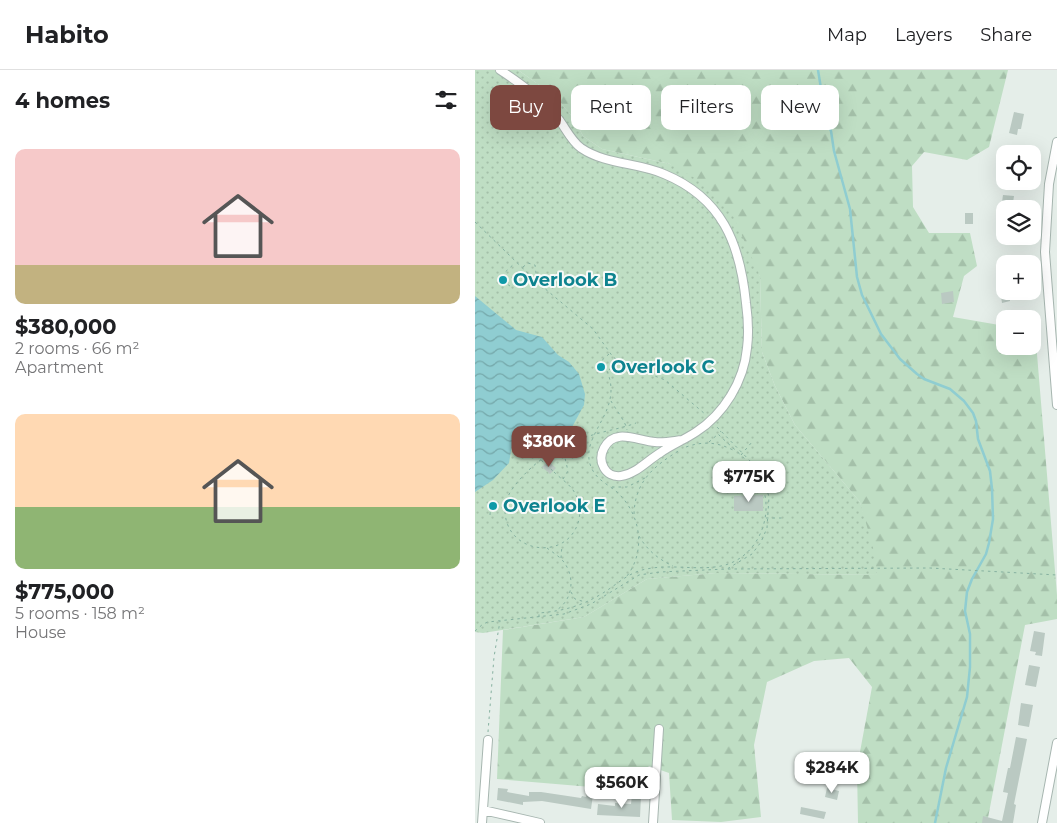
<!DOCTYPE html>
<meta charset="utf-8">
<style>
body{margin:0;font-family:Montserrat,sans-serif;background:#f6f6f6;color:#202124;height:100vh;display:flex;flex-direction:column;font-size:19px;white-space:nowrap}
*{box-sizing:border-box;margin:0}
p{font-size:16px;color:#757577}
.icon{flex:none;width:28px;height:28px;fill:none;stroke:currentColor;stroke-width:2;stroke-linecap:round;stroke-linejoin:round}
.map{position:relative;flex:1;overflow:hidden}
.details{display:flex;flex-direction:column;background:#fff;width:475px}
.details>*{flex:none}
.guide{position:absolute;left:15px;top:15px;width:475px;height:45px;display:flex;gap:10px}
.tools{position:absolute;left:521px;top:75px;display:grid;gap:10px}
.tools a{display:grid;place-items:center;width:45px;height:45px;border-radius:10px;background:#fff;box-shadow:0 5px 20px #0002;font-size:25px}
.price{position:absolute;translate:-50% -42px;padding:0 11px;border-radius:10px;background:#fff;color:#222;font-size:16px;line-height:32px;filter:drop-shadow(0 1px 2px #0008)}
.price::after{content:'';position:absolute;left:50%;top:30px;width:15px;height:11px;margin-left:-8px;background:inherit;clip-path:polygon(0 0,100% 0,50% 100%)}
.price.active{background:#7d4840;color:#fff}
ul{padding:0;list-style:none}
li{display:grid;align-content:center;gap:10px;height:265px;padding:0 15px}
li span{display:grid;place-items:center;height:155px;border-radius:10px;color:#555}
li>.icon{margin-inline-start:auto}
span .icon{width:90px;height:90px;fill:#fffc;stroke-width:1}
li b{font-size:21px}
h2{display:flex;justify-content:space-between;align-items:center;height:60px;padding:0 15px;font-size:21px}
.pill{padding:0 18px;border-radius:10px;background:#fff;box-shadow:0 5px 20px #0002;font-size:18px;line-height:45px}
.pill.active{background:#7d4840;color:#fff}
header{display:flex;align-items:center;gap:30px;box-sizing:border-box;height:70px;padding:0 25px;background:#fff;border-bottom:1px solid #e0e0e0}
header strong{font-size:24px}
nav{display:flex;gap:28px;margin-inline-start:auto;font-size:18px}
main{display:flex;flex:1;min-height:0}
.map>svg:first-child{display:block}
.forest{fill:url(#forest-firs)}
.park{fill:url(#park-dots)}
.water{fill:url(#water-waves)}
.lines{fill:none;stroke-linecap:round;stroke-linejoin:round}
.stream{stroke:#8fcdd1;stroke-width:2.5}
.building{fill:#bac9c2}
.minor-casing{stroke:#a7b6b0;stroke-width:10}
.path{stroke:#86b1a0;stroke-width:1;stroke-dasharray:2.5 4;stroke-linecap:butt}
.minor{stroke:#fff;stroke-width:8}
.path-bridge{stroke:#86b1a0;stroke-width:1;stroke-dasharray:2.5 4;stroke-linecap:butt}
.culture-dot{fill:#0f9aa8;stroke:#f6faf8;stroke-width:2}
.labels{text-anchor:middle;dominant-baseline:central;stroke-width:4;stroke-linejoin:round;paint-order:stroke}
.culture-label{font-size:18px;font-weight:bold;fill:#0d838f;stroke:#f6faf8;text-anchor:start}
</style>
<header>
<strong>Habito</strong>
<nav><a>Map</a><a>Layers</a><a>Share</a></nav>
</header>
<main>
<section class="details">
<h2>4 homes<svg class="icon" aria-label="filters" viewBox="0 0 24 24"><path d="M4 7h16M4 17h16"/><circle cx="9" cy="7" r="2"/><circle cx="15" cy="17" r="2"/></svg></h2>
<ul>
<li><span style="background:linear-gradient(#f6c9c9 75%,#c2b280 0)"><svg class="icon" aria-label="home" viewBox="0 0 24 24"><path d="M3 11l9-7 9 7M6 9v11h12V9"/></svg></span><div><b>$380,000</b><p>2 rooms · 66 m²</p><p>Apartment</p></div></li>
<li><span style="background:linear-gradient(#ffd9b3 60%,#8fb573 0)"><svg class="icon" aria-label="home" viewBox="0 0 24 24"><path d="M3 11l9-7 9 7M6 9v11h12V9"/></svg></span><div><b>$775,000</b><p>5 rooms · 158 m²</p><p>House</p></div></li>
</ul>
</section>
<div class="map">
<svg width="582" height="753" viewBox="0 0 582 753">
<defs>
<pattern id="forest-firs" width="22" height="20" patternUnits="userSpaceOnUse" patternTransform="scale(1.25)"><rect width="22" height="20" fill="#bfdec4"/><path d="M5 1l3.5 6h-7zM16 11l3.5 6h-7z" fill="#a4c0a9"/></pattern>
<pattern id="park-dots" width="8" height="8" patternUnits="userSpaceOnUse" patternTransform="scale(1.25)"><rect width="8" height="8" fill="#bfdec4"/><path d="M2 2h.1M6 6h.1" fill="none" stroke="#a4c0a9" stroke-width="1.8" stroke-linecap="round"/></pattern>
<pattern id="water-waves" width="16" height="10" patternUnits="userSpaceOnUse" patternTransform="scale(1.25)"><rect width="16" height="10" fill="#8fcdd1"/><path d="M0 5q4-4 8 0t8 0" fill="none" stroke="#75a8aa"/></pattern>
</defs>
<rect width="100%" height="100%" fill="#e5eee9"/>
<!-- forest -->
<path class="forest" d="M43,0H533L514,77L492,90L449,82L437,96L438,137L454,163H495L502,196L489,206L478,247L530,256V276H558V260H560L582,525V549L550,555L512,753H383L382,698L397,617L374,588L339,591L292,612L279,675L286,747L246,752L197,750L194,703L174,696L152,720L22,709L28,560L109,547L172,509L241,503L402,505L385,432L320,355L300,316L287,282L285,206L195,94L127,79L108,66L99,49L80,26Z"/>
<!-- park -->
<path class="park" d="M0,0H43L80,26L99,49L108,66L127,79L195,94L227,112L255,139L285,206L287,282L300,316L320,355L385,432L399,481L402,505L241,503L172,509L109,547L8,563L0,562Z"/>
<!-- water -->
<path class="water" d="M0,226L41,260L67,267L83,285L94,292L104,304L110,324L109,335L96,359L81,364L51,360L41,366L37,375L34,393L18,410L0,422Z"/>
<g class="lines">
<!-- stream -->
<path class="stream" d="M343,0L351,49L356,61L359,81L375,139L382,207L387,225L406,264L425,289L442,304L449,309L475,319L489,331L498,343L501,351L503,369L515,401L517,419L518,449L514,473L511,484L497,509L492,522L490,541L495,564V597L492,627L471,698L460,753"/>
</g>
<!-- building -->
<path class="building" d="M539,42L549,44L546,59H543L542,65L534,63Z
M528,125L539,126L537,139H526Z
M490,143H498V154H490Z
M530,212V221H534L535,231L527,233L524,213Z
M478,221L479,232L467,234L466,223Z
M73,391L81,398L75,404L67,397Z
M288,425V441H259V426Z
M559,561L570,563L567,586L560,585L561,582L555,581Z
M554,595L565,597L561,617L550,615Z
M546,633L558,635L554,657L543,655Z
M541,667L552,669L539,734L541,735L538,753H507L508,746L527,751L533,723L528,722L533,698H535Z
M23,718L33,719L32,722L54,726V722H66L106,728L107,726L111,727L112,724L118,725L116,739L67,731L48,732V735L22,730Z
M352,718L364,721L362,730L350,727Z
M157,725L166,726L165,747L122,745L123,734L140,736V733L156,734Z
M326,737L351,742L349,749L325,744Z"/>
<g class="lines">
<defs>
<path id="minor" d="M25,0C45,13 65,27 81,46C90,56 95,70 106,78C131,95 162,92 189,104C247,128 265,173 271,233C273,248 274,263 272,278C269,311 249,344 221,362C209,370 196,375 185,383C173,390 161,404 146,406C130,408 122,391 129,378C140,357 163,371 180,372C189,373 198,371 207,370
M582,72L574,114L570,182L582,335
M8,740L65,753
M7,753L13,670
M178,753L184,659
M567,753L582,673"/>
</defs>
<!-- minor casing -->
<use href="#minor" class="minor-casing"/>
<!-- path -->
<path class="path" d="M0,152L62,212L118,259L138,287L147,293L190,310L230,344
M48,197L53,193L60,195L62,211
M35,216L29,212L27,205L40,193
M134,284L125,292L128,299L134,300L142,291
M132,301C149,341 106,363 115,394C120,410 132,413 143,423C166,445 171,481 152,506
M136,331C141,340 151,352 152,360
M103,370L104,379
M234,372L242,365
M211,377C228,371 242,372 258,380
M78,382L88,387L100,380L113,381
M266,385L277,372
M79,402C85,408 93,413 98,420C104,429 106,439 104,449C95,492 30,485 30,440C30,427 38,417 47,407C67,385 92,372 121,364C134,360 148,358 161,353
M88,409L93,401L90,388
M137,417H152L170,408
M159,444C160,411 179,396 205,380
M15,445C15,435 21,433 29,435
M291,448H307
M164,466C172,480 183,489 198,496
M72,478C77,482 84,486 88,491C101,507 98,531 80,541
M86,488L87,475
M253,499L455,498L582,505
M96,522L100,529L110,532
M64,547V543C88,541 107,536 128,523C141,515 152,504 167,500C194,493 221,501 246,496C286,488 303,438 282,405C273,389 256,377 243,364L246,361
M0,561L8,554L13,552L89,544L116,534L164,505L185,502L252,499L277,484L286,472L292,458L294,427L290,413L279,395L241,356
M13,662L19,587L25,551"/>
<!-- minor -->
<use href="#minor" class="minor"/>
<!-- path-bridge -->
<path class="path-bridge" d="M52,377L79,402"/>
</g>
<!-- markers -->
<g class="culture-dot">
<circle cx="28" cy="210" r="5"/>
<circle cx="126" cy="297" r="5"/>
<circle cx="18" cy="436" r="5"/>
</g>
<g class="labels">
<!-- culture labels -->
<g class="culture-label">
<text x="38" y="210">Overlook B</text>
<text x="136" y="297">Overlook C</text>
<text x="28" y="436">Overlook E</text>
</g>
</g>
</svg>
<div class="tools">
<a><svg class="icon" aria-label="locate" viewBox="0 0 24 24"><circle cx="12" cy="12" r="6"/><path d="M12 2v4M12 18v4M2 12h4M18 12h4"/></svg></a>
<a><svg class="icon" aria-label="layers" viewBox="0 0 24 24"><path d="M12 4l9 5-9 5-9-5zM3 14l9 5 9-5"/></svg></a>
<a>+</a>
<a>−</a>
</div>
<b class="price active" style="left:74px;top:398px">$380K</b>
<b class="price" style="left:274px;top:433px">$775K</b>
<b class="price" style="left:357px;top:724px">$284K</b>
<b class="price" style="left:147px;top:739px">$560K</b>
<div class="guide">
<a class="pill active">Buy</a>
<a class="pill">Rent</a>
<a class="pill">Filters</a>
<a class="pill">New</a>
</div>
</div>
</main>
